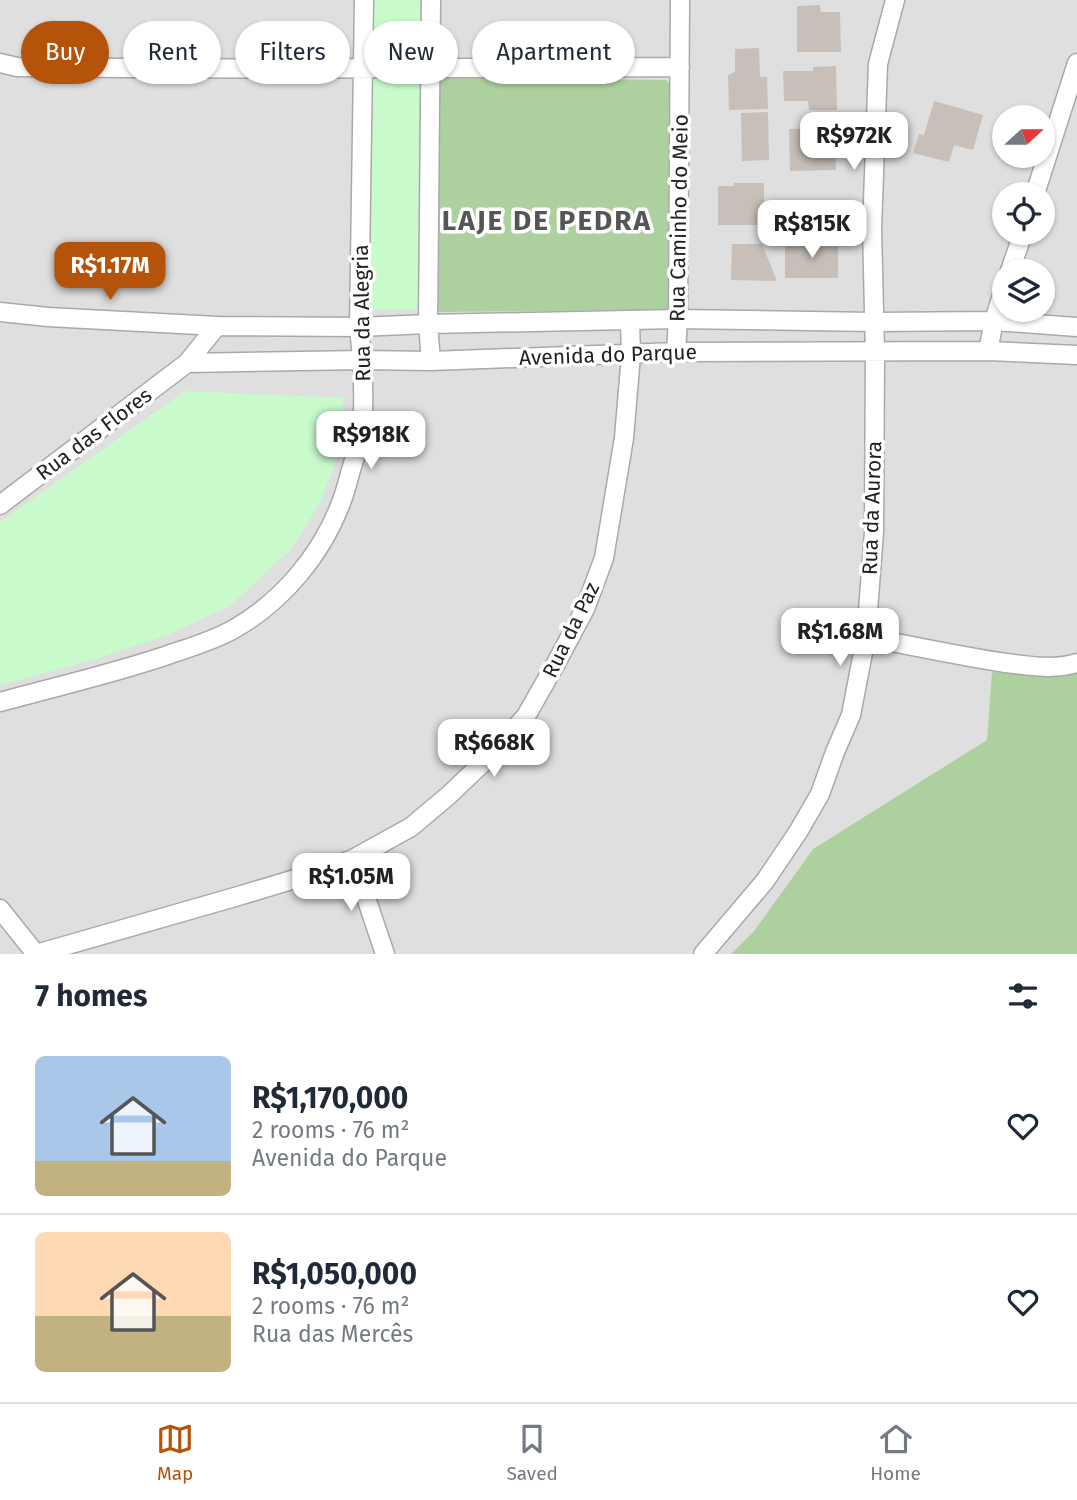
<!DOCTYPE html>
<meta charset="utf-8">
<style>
body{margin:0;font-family:"Fira Sans",sans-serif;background:#f2f2f3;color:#1f2937;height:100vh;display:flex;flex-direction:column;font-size:26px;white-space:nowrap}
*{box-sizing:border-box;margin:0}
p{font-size:23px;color:#747a83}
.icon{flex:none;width:38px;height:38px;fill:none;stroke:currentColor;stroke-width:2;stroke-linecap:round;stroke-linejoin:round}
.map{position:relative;height:954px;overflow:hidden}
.panel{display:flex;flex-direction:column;background:#fff;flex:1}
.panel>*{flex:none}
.guide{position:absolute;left:21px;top:21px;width:700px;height:63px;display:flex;gap:14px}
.needle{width:46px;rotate:69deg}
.tools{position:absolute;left:992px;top:105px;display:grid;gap:14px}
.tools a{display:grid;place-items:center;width:63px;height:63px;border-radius:50%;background:#fff;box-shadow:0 2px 5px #0004;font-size:35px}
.price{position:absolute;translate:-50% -60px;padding:0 16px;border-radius:14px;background:#fff;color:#222;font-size:23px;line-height:46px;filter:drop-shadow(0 2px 4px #0008)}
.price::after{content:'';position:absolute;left:50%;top:42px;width:21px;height:16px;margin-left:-10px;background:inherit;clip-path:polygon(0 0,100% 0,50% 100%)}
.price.active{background:#b45309;color:#fff}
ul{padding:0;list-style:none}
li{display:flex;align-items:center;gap:21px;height:175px;padding:0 35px}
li+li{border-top:2px solid #e0e1e3}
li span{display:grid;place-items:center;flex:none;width:196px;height:140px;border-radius:10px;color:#555}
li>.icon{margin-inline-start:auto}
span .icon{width:84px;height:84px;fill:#fffc;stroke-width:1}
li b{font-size:30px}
h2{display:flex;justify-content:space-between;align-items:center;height:84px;padding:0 35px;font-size:30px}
.chip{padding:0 24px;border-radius:32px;background:#fff;box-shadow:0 2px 5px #0004;font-size:24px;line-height:63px}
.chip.active{background:#b45309;color:#fff}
.dock{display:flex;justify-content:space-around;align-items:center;height:98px;border-top:2px solid #e0e1e3;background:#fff;font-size:19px;color:#747a83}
.dock a{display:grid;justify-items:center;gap:4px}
.dock .active{color:#b45309}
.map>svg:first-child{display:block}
.residential{fill:#e0dfdf;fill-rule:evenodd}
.forest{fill:#add19e}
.park{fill:#c8facc}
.building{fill:#c7bfb8}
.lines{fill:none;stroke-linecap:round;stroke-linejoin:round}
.minor-casing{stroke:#a9a9a9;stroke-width:21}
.minor{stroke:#fff;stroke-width:18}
.labels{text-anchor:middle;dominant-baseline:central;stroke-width:7;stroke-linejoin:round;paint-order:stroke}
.street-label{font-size:21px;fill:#222;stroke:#fff}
.district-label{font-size:28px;font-weight:bold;letter-spacing:2px;fill:#555;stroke:#fff}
</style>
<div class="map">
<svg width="1077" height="954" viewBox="0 0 1077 954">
<rect width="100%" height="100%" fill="#f2efe9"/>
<!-- residential -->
<path class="residential" d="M0,0H1077V674L1059,675L988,740L813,849L754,931L731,954H0ZM1004,117H1043V156H1004ZM1004,194H1043V233H1004ZM1004,271H1043V310H1004Z"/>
<!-- forest -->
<path class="forest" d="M443,77L666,80L671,85L670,306L665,310L439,312L435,304L437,81Z
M992,672L1077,674V954H731L754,931L813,849L987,740Z"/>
<!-- park -->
<path class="park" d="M373,0H420V57L373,58Z
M419,78L418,310H368L373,79Z
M185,391L343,398V442L320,503L292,548L230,606L168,635L93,660L0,685V522Z"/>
<!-- building -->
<path class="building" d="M820,5L821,12H840L841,52H797V6Z
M759,48L760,77H767L768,109L729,110L728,75L735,72V49Z
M836,66L837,110H809L808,101H784L783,71H813V67Z
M934,101L983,115L973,150L954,145L949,162L913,153L919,134L924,135Z
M768,112L769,160L742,161L741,113Z
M834,128L836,170L790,171L789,129Z
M734,183H764V225H718V186H734Z
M838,241V278H785V242Z
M732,244H762L777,281L731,280Z"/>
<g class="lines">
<defs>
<path id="minor" d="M431,0L428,324L431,361
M0,63L17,67C238,70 459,68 680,67
M1035,194L1077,63
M1010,271L1023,233
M0,312L48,317L217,326L359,327L428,324L678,319L874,322L994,321L1077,327
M988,351L994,321L1004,289
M676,352L678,319L680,0
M187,363L362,360L431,361L676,352L988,351L1077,355
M0,505L187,363L217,326
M866,637C913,646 959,656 1006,663C1030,666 1054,670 1077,663
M0,702C55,687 111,674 165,656C188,648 213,641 234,629C283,601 323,553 342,500C346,490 348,480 351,470C357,452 362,431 363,412C364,384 362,355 359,327L364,0
M353,859L385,954
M0,909L36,954
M36,954L235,897L315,873L353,859L411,827L449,795L490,756L526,716L555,665L585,609L604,558L624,438L631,355L630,321
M703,954L765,881L798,832L820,794L835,752L851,715L866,637L874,532L875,352L872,229L878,64L895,0"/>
</defs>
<!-- minor casing -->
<use href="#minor" class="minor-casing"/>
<!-- minor -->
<use href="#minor" class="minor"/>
</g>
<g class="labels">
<!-- street labels -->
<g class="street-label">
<text transform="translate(679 218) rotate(-89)">Rua Caminho do Meio</text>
<text transform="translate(362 313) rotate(-91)">Rua da Alegria</text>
<text transform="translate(608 355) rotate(-2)">Avenida do Parque</text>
<text transform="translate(94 434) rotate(-37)">Rua das Flores</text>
<text transform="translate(872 508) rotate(-88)">Rua da Aurora</text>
<text transform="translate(571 630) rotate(-64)">Rua da Paz</text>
</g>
<!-- district labels -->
<g class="district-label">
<text x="547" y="220">LAJE DE PEDRA</text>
</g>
</g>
</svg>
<div class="tools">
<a><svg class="needle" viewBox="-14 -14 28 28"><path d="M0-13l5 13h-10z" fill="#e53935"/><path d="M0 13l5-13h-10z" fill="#747a83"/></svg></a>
<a><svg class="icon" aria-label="locate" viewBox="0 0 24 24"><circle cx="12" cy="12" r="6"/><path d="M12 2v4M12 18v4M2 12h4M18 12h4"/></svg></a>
<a><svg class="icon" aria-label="layers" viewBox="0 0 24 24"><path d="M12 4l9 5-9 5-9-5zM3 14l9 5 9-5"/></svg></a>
</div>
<b class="price" style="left:854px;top:172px">R$972K</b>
<b class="price" style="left:812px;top:260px">R$815K</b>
<b class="price active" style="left:110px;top:302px">R$1.17M</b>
<b class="price" style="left:371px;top:471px">R$918K</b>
<b class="price" style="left:840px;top:668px">R$1.68M</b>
<b class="price" style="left:494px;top:779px">R$668K</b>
<b class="price" style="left:351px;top:913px">R$1.05M</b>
<div class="guide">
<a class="chip active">Buy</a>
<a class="chip">Rent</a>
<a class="chip">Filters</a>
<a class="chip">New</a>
<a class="chip">Apartment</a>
</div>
</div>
<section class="panel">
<h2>7 homes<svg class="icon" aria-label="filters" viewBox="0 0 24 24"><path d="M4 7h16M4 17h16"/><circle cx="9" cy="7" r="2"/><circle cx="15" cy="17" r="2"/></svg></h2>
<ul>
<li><span style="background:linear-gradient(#a9c7e8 75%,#c2b280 0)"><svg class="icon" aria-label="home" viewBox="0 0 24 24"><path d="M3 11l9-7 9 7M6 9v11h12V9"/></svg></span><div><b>R$1,170,000</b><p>2 rooms · 76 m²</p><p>Avenida do Parque</p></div><svg class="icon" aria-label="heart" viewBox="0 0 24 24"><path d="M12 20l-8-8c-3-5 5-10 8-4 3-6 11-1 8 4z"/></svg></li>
<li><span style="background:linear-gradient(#ffd9b3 60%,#c2b280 0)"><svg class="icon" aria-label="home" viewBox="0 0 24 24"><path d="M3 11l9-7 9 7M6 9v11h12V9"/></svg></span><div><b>R$1,050,000</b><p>2 rooms · 76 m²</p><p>Rua das Mercês</p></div><svg class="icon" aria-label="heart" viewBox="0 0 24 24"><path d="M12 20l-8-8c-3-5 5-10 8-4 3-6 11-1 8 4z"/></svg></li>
</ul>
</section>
<nav class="dock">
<a class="active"><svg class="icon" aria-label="map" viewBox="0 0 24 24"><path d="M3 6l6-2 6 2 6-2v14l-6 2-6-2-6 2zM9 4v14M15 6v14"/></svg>Map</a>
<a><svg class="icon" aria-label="saved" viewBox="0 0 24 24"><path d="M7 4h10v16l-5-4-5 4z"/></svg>Saved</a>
<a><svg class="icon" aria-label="home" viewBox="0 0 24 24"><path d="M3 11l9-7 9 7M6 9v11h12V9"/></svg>Home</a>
</nav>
